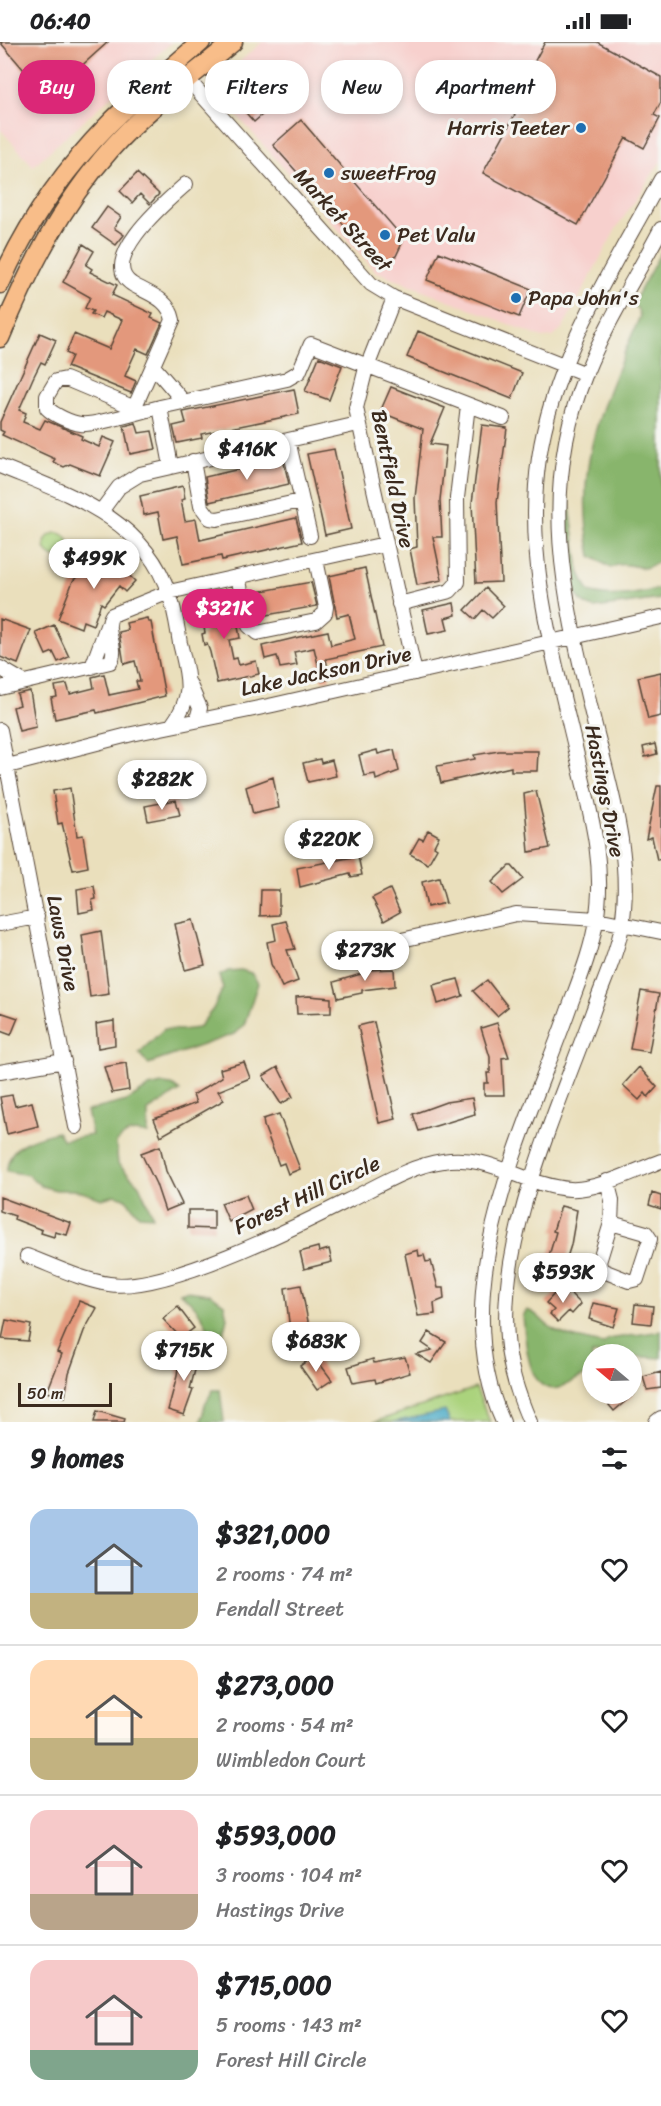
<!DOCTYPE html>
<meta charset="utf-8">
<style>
body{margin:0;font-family:Sriracha,sans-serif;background:#f2f2f2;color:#202124;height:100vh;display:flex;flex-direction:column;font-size:22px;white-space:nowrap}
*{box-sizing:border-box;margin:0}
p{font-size:20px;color:#757577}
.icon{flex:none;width:33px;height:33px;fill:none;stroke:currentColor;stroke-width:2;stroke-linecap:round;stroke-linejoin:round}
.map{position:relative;height:1380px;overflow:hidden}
.sheet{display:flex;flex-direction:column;background:#fff;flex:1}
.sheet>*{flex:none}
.guide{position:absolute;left:18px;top:18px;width:626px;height:54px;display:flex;gap:12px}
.needle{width:39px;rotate:289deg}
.fabs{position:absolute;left:582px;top:1302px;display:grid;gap:12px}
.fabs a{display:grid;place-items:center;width:60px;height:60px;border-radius:50%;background:#fff;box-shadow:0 3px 9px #0003;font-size:30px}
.scale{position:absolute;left:18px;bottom:15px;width:94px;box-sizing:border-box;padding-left:6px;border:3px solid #3b2a1e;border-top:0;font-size:16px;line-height:21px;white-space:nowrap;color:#3b2a1e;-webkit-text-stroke:4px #f6f6f2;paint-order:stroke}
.price{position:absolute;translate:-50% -51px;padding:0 14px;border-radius:21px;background:#fff;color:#222;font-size:20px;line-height:39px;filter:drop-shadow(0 2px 3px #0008)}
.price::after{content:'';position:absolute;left:50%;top:36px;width:18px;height:14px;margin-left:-9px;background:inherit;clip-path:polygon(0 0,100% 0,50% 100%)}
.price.current{background:#db2777;color:#fff}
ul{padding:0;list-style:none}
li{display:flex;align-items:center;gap:18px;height:150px;padding:0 30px}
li+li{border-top:2px solid #e0e0e0}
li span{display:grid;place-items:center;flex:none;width:168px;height:120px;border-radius:18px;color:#555}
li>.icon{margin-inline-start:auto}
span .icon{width:72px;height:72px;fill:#fffc;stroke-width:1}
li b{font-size:26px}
h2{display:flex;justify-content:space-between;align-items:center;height:72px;padding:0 30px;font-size:26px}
.pill{padding:0 21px;border-radius:24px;background:#fff;box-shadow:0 3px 9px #0003;font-size:21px;line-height:54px}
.pill.current{background:#db2777;color:#fff}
.status{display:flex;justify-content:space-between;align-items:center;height:42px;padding:0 30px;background:#fff;direction:ltr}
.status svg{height:16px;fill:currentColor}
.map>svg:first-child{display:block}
.built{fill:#f7d0cd}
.green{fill:#abd37d;stroke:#737e4e;stroke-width:1.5}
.forest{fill:#88b56c;stroke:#627045;stroke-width:1.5}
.water{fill:#45a8c5;stroke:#406972;stroke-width:1.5}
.building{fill:#e3987c}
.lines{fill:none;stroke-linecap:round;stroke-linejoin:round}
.minor-casing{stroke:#554536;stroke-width:16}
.major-casing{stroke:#554536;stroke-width:21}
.minor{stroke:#fff;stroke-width:14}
.major{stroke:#f8bd89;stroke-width:18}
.poi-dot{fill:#1f6fb2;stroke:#f6f6f2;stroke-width:2}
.labels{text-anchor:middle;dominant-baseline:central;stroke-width:6;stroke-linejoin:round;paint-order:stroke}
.poi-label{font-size:21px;fill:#3b2a1e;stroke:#f6f6f2;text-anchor:start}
.street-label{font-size:21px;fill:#3b2a1e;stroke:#f6f6f2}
</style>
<div class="status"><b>06:40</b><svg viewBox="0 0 49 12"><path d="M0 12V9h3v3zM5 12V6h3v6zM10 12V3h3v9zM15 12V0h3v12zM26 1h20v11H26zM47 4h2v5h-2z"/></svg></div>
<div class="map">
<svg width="661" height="1380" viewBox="0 0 661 1380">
<rect width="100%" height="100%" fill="#f6f6f2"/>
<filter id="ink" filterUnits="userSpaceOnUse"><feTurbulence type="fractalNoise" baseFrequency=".0167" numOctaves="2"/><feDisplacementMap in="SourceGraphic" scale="12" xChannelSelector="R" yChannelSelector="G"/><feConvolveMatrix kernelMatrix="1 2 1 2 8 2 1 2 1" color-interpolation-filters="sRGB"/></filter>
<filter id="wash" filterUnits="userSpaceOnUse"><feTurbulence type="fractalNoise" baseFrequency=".008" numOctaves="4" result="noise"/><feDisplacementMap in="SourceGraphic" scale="24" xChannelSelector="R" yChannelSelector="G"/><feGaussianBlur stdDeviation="1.35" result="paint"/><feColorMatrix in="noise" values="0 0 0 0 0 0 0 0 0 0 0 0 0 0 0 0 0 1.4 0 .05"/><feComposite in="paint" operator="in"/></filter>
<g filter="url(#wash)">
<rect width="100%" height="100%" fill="#eadfbc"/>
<!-- built -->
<path class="built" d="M0,0H172L33,124L0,87Z
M262,0H661V119L616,187L562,287L553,295L543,296L375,229L217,51L216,41Z"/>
<!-- green -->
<path class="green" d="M45 503a12 12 0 1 1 24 0a12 12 0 1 1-24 0Z
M476,1346L490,1380H374Z"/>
<!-- forest -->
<path class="forest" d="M661,210V519C656,521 648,526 643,526C633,524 620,519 611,526L591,514C572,419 605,358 640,274L637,266L632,263Z
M569,457L579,529L589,550C610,557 639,552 661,546V557L595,566C559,560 568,485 569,457Z
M241,928L251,931L258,941L244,983L234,992L148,1022L139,1011L164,987L181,988L198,986L213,967L223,946L219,934L228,929Z
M162,1042L172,1043L180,1049L148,1069V1092C133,1088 126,1090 116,1101L118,1122L139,1143L153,1174L139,1173L125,1156L115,1153L102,1157L76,1148H56L41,1144L28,1133L7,1129C7,1102 34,1096 57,1090L63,1098L92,1093L87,1069L127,1059L149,1045Z
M186,1249L210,1252L224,1262L227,1276L222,1297H213C204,1277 198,1264 180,1251Z
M527,1268C539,1271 542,1281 553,1287C567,1296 586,1298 603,1302L609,1297L661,1289V1316L592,1312V1332C579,1333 570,1343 558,1346C527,1354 525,1294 523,1274Z
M213,1348H220L224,1380H201L205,1362Z"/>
<!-- water -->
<path class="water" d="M445,1369L450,1380H393Z"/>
<g id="blocks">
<!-- building -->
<path class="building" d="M0,0H108L47,55Z
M545,0H597L661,35V60L654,73L660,76L644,106L626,96L578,183L483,131L529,47L522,43Z
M257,35L278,59L254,80L233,56Z
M301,78L404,197L396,214L380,224L273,103Z
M137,131L159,152L150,162L140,152L132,161L120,149Z
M107,165L121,175L114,186L124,193L116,203L92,186Z
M83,202L94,209L86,223L92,227L90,230L117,243L112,253L153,272L151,276L162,281L148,312L137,307L127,329L125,334L136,339L131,351L67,325L72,314L66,311L74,292L109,307L122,278L104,270L101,276L91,272L93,269L85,266L90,255L63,240Z
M439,210L531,247L519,275L427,238Z
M418,289L522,331L512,357L407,315Z
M40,291L56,298L45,322L41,320L33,336L19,368L26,371L23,380L40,387L45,378L82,394L81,397L99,405L103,395L115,400L100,434L70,422L64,425L53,420L55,417L2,393L4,390L0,388V380Z
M319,315L342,324L329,358L305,349Z
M391,345L445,366L430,402L446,404L440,458L442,495H433L442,538L417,543L410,507L417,505L415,456L423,387L380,370Z
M294,347L299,372L201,392L202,396L177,401L173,384L186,381L183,370Z
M136,381L139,391L152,389L156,407L130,412L124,384Z
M482,383L507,386L497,460L501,540L476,541L472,461Z
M334,407L351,487L325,493L307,412Z
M283,417L289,442L209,460L205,435Z
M183,444L185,457L181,458L185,479L196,477L200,498L296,476L302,500L222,518L221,514L183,522L177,494L163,497L158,470L144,473L140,454Z
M102,508L135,539L125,550L119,544L104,563L101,561L93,583L83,579L81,586L58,577L73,539Z
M365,526L382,605L326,617L330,637L322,639L314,606L294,610L297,623L286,625L280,626L277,614L265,617L262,604L299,595L328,589L331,603L355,597L349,572L337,575L329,534Z
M311,540L317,564L256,575L251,551Z
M486,546L504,564L492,576L483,568L475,577L465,568Z
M233,555L240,596L229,598L233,617L237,616L239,623L256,619L259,632L217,641L210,610L207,602L204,603L202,592L205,591L200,562Z
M454,561L456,573L445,576L448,588L428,592L423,568Z
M147,576L148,580H151L165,654L97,671L96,668L55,677L51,656L57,655L55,644L67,642L70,652L94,646L92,635L104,632L109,653L138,647L136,639H140L135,619L124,622L119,590L128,588L126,581Z
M0,577L31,588L18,622L0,615Z
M54,583L69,615L58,620L53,610L46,613L36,591Z
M661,630V674L648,677L638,635Z
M30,649L36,685L19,689L13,665L20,663L17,652Z
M655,702L657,712L645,715L643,705Z
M377,708L378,712L394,708L399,729L376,738L375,732L364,734L359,713Z
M499,709H538L537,729H511V725L441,741L437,724L475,717L474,713Z
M320,717L321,721L332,718L336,734L308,740L303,721Z
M273,735L279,766L253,772L246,745Z
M657,744H661V817L657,818L652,795L646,797Z
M70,746L77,794L83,793L88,825L73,828L62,781L58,782L53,749Z
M536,749L550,806L529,810L524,752Z
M176,758L180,773L148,779L145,764Z
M428,788L439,794L434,804L437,806L428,822L410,812L419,796L423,798Z
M358,814L362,833L351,835L350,832L300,845L297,826Z
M509,824H512L523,837L503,852L492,840Z
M439,836L446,861L427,865L422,840Z
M94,844L96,857L92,858L94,868L79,871L77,847Z
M390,847L400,870L384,879L372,856Z
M261,848H279V873L260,874Z
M193,878L205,923L185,928L175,882Z
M286,879L295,907L287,908L298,939L282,945L271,922L267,900L276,898L273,882Z
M101,889L109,952L90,955L82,893Z
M394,927L395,944L362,948V951L338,956L334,940L368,930V928Z
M458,937L463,954L438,962L433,943Z
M487,938L508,965L497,974L473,949Z
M641,949L659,952L649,1010L630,1007Z
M309,954L331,956V971L297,972L296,955Z
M0,970L18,976L11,993L0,989Z
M114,979L115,1003L98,1006L96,982Z
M374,980L396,1077L379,1081L358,984Z
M497,981L509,1015L502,1016L504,1053H484V1041H488L487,1031H490V1015L481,986Z
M244,1020L250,1036L218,1049L224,1058L161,1094L154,1077L196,1061L193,1053L222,1035L220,1027Z
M126,1021L129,1048L112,1051L104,1025Z
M278,1025L293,1055L281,1062L263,1034Z
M639,1025L657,1045L648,1055L645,1051L639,1058L623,1043Z
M12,1053L15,1064L32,1060L38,1084L7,1092L0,1055Z
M472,1056L475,1072L419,1089L413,1072L446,1060Z
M279,1072L300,1127L288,1132L284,1121L279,1123L264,1084L263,1077Z
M160,1104L166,1129L182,1162L165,1169L156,1142L141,1111Z
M652,1151L661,1154V1167L649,1163Z
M246,1153L252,1168L229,1180L221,1161Z
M0,1155L71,1181L67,1193L55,1190L54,1195L41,1191L42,1188L14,1177L15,1174L0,1169Z
M561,1164L577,1168L571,1203L563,1228L551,1224L553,1218L548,1217L556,1190L553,1189Z
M188,1168H214V1187L188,1186Z
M318,1205L319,1210L329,1207L332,1220L304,1227L300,1210Z
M418,1208L419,1214L424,1213L426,1220L431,1219L438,1246H443L444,1257L434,1261L435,1272L418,1274L405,1212Z
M301,1243L312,1300L296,1304L289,1280L285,1246Z
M562,1243L581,1262L572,1272L569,1269L558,1280L550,1272L554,1268L546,1261Z
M79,1259L97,1266L84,1289L69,1331L65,1355L47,1350L62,1312L57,1310Z
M593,1261L619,1266L613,1285L589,1277Z
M635,1262L653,1264L651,1282L633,1280Z
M178,1265L194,1286L181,1296L163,1277Z
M6,1278L31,1283L28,1299L2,1297Z
M429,1290L446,1300L431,1321L416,1312L432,1308L422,1301Z
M180,1308L199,1313L190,1347L193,1348L184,1373L168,1368L177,1334Z
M314,1314L332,1338L317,1348L300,1324Z
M405,1315L410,1331L376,1341L375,1337L353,1341L348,1325L373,1317L374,1321Z
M661,1330V1346L647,1348L643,1335Z
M609,1352H634L614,1369L603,1356Z
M97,1369L125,1377L124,1380H94Z"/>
</g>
</g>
<g filter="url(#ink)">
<use href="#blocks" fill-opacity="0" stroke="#554536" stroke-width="1.5"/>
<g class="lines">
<defs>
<path id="minor" d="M182,31L371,242L394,256L586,332
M394,256L365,330L356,366L415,631
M153,324L184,360
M160,365L171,424
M142,369L66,337L56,339L47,354V366C54,373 71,381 81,382C94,384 143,369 160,365L287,337L299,330L311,302L503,376
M132,371L173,278C169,256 148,252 132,242C96,218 168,158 186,142
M288,398L310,494
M193,419L201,464L210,476L217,477L301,459
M0,424C67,452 144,475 169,552C175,567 177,584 180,601C188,636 195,652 172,683
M102,468L119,445L140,432L358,382
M238,535L249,584L257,591L316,579L325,571L326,565L316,518
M399,562L450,549L458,540L457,456L468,363
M92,625L107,584
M0,626L24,640
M189,641L200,666L197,677
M0,646L110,620C120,606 102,589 112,573L169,550L385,502
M0,688L76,1085
M0,726L132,692L273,663L661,575
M0,882L37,875
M362,907L516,872L597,877L661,890
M0,1030L64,1019
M607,1139L612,1158L611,1181L646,1191L650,1197L637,1237L629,1239L601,1228L599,1220L611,1181
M27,1214C54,1224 81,1238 109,1242C163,1251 296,1185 347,1159C378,1144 409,1124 443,1119C489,1111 526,1144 570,1147C596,1149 636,1128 661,1119
M503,1380C444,1249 522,1096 567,972C578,941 591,911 596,879C605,828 593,780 581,731C558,627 523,523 539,416C554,314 613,226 661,137
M530,1380C518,1353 509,1326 507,1296C498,1196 558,1066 592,972C602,943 617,913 622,883C633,815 610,746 594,680C565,559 537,453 586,331C606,281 636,235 661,187
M656,1380L661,1376"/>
<path id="major" d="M0,242C26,183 63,129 108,83C137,53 170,28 201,0
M0,296C28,229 61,163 110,108C146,67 191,35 233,0"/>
</defs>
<!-- minor casing -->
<use href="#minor" class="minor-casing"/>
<!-- major casing -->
<use href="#major" class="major-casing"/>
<!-- minor -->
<use href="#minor" class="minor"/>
<!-- major -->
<use href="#major" class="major"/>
</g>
</g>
<!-- markers -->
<g class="poi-dot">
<circle cx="581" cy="86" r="6"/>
<circle cx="329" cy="131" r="6"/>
<circle cx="385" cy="193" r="6"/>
<circle cx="516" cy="256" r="6"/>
</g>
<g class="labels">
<!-- poi labels -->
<g class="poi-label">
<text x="569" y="86" text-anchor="end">Harris Teeter</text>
<text x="341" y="131">sweetFrog</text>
<text x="397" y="193">Pet Valu</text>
<text x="528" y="256">Papa John's</text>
</g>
<!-- street labels -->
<g class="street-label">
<text transform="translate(343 178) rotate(47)">Market Street</text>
<text transform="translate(393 437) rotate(78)">Bentfield Drive</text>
<text transform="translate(326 629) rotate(-12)">Lake Jackson Drive</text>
<text transform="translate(605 749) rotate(79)">Hastings Drive</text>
<text transform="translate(63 901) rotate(79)">Laws Drive</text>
<text transform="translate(307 1153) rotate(-25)">Forest Hill Circle</text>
</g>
</g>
</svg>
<div class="fabs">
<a><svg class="needle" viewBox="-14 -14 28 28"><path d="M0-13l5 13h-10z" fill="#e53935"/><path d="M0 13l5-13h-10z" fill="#757577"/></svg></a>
</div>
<div class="scale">50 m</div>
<b class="price" style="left:247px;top:439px">$416K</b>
<b class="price" style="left:94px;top:548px">$499K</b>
<b class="price current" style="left:224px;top:598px">$321K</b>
<b class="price" style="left:162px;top:769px">$282K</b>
<b class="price" style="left:329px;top:829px">$220K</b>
<b class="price" style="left:365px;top:940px">$273K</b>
<b class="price" style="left:563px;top:1262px">$593K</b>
<b class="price" style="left:316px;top:1331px">$683K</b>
<b class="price" style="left:184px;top:1340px">$715K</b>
<div class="guide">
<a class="pill current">Buy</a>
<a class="pill">Rent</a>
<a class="pill">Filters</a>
<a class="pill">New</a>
<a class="pill">Apartment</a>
</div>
</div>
<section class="sheet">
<h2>9 homes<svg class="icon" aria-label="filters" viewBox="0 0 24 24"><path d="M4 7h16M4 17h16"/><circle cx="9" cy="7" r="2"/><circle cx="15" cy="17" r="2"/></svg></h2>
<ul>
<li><span style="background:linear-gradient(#a9c7e8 70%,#c2b280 0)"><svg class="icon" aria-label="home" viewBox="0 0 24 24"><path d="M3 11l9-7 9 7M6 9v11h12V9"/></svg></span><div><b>$321,000</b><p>2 rooms · 74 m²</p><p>Fendall Street</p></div><svg class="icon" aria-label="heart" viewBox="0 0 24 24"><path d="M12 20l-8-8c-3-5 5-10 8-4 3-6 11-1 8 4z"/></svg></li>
<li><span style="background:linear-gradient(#ffd9b3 65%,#c2b280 0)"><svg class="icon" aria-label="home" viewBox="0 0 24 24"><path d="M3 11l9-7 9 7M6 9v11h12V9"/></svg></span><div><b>$273,000</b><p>2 rooms · 54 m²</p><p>Wimbledon Court</p></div><svg class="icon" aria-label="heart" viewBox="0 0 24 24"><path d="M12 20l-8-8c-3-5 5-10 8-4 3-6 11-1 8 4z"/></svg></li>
<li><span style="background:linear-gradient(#f6c9c9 70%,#b9a48a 0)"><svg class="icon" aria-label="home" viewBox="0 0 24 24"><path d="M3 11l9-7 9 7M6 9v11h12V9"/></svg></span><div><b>$593,000</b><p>3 rooms · 104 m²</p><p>Hastings Drive</p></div><svg class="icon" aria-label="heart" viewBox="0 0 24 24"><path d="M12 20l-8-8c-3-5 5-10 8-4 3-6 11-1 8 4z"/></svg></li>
<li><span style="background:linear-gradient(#f6c9c9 75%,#7fa58c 0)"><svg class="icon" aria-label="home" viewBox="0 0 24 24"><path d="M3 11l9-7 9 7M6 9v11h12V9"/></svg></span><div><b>$715,000</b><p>5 rooms · 143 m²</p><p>Forest Hill Circle</p></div><svg class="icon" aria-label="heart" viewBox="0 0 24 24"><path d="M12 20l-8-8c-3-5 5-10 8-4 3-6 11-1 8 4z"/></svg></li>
</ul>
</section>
